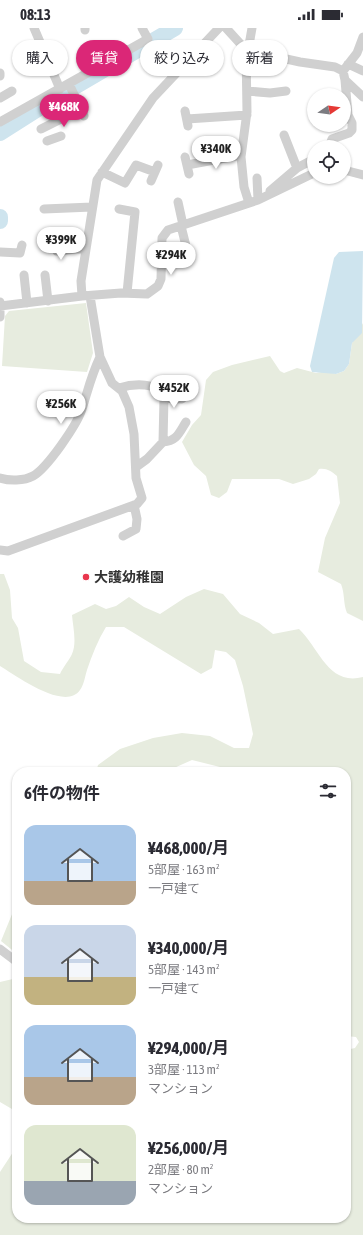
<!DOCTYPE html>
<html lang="ja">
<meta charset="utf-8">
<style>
body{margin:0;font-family:"Asap Condensed","Noto Sans JP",sans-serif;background:#f7f7f7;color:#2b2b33;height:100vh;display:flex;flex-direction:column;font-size:15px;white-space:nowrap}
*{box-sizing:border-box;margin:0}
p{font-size:13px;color:#7c7c81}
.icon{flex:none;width:22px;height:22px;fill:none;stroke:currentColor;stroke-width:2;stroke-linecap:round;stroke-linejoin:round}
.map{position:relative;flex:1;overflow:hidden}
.panel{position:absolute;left:12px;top:739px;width:339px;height:456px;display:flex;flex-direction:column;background:#fff;border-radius:16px;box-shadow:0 1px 3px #0004}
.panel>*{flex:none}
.top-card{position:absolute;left:12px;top:12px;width:339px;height:36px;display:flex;gap:8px}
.needle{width:26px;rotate:77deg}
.controls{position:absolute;left:307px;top:60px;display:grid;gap:8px}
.controls a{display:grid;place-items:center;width:44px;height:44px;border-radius:50%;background:#fff;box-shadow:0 1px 3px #0004;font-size:20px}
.price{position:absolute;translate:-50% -34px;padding:0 9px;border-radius:14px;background:#fff;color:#222;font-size:13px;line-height:26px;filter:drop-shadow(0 1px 2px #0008)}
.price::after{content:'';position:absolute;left:50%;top:24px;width:12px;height:9px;margin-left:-6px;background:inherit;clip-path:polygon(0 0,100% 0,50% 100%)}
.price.selected{background:#db2777;color:#fff}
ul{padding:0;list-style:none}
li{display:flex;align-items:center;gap:12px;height:100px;padding:0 12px}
li span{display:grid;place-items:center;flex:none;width:112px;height:80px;border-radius:12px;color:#555}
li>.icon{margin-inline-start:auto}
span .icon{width:48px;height:48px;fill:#fffc;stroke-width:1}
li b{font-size:17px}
h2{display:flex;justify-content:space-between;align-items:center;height:48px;padding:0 12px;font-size:17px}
.tag{padding:0 14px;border-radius:18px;background:#fff;box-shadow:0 1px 3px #0004;font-size:14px;line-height:36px}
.tag.selected{background:#db2777;color:#fff}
.status{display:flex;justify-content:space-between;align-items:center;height:28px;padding:0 20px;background:#fff;direction:ltr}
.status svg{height:11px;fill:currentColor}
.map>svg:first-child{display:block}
.green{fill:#e7ecdf}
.water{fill:#cee4ee}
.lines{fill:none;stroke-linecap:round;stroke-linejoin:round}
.river{stroke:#cee4ee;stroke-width:16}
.minor{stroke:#d0d0d0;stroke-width:9}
.poi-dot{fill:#e9364d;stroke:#fff;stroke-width:1.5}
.labels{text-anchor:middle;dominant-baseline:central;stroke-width:4;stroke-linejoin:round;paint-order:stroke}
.poi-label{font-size:14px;font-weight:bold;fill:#333;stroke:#fff;text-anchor:start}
</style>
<div class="status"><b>08:13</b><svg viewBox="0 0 49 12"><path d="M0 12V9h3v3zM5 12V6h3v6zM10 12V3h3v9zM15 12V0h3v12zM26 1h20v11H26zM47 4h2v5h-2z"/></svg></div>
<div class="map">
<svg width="363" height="1207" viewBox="0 0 363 1207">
<rect width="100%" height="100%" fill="#fff"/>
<!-- green -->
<path class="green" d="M86,275L93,325L87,344L2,338L5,288L9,283Z
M363,295V593L347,585C343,575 345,566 341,556L318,544L325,510L340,475L337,448C331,443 327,440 319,441L316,446L309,451L293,456L279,451H232L227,464L219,470L211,467L206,448L194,437L182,414L192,397L201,387L206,352L213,344L232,337L270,328L280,343L284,345L297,340L316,345L327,343L336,346L344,343L349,336L352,315Z
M0,546H4L10,562L12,590L18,600L24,633L41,644L60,646C63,639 70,631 72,626C77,615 73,599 72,587L95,576L106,581L116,578L129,569L144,579L160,586L186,569L204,561L223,566L240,586L259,595L273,606L299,601C320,621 328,658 363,649V1207H0V1144L17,1118V1190H346V1022L355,1020L359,1014L356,1009L346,1008V744H240L192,732L174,740L173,744H96L98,737L120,721L153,710L182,705L210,708L234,720H249L253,706L243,658L235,632L226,624L215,622L212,640L201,646L124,599H106C98,612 92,627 87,642C85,648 84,657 80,662C65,684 15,647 0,638Z
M17,874V926L1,913Z
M17,950V1084L0,1074V954Z"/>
<!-- water -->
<path class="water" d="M363,223L362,305L352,315L349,336L344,343L336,346L312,344L310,338L334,230L339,224Z"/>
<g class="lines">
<!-- river -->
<path class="river" d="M0,105L52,72L175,0
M0,189V193"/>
<!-- minor -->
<path class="minor" d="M34,0L60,61
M85,0V2
M226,0L246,22L247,84L241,129L244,159L249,175
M363,9L357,25L343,43L345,52L363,69
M246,22L300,34L335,39L343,43
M248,23L252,0
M348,36L363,43
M0,48V45
M69,56L84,88
M247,63L270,65L286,63
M0,70L12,63
M185,83L188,98
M187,91L247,87
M0,94L148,11L142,0
M41,101L81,81
M284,107L297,140
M47,113L61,108
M329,119L332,111L349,105L352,102V95L348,87L345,52
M185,129L189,146
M187,137L241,127
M344,142L363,147
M102,144L125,155L136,137L155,144
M257,150L258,172
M151,153L158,137
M270,163L297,140L314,131
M178,174L183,197
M44,181L92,179
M119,181L135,184L127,265
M181,198L186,218
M56,216L57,223L86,220
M0,224L20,225L22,217
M24,247L27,275
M45,247L48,273
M82,268L81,253L97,152L153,70L219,0
M0,274V289
M0,278L82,268L121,265L147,266L158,258L161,251L162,210L168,202L258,172L314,145
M119,360C132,356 160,353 164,370L163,414L147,431L136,439
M164,370L182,371
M163,414C177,413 179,405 186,394
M0,450C9,453 24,453 33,448C47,440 77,397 82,381C88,362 91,348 100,329
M123,508L136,501L137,491L134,477
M0,522L8,523L137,476L142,470L136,450L134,406L129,379L122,363L112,355L100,329L90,268
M0,921L17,934"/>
</g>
<!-- markers -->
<circle class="poi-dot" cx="86" cy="549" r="4"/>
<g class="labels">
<!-- poi labels -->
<g class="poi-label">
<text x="94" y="549">大護幼稚園</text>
</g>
</g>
</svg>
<div class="controls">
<a><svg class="needle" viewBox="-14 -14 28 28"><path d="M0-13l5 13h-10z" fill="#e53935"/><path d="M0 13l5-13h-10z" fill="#7c7c81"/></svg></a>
<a><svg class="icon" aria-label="locate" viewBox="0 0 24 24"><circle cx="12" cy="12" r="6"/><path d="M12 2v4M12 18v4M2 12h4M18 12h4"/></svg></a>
</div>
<b class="price selected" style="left:64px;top:100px">¥468K</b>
<b class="price" style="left:216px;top:142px">¥340K</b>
<b class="price" style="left:61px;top:233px">¥399K</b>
<b class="price" style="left:171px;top:248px">¥294K</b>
<b class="price" style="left:174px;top:381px">¥452K</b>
<b class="price" style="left:61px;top:397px">¥256K</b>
<div class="top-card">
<a class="tag">購入</a>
<a class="tag selected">賃貸</a>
<a class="tag">絞り込み</a>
<a class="tag">新着</a>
</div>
<section class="panel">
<h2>6件の物件<svg class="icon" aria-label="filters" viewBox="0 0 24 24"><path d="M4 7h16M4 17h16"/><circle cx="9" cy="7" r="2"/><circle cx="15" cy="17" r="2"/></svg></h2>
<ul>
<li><span style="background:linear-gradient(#a9c7e8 70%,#b9a48a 0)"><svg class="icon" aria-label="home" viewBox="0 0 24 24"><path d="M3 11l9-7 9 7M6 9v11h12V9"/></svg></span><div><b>¥468,000/月</b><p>5部屋 · 163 m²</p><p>一戸建て</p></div></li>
<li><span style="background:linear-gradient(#c9d6e8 65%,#c2b280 0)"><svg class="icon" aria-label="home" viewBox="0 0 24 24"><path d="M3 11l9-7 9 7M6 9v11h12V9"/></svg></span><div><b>¥340,000/月</b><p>5部屋 · 143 m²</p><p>一戸建て</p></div></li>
<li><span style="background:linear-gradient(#a9c7e8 65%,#b9a48a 0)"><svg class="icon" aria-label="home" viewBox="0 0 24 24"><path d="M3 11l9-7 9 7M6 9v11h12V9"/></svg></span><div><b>¥294,000/月</b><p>3部屋 · 113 m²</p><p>マンション</p></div></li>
<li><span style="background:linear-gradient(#dfe7d0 70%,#9aa5b1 0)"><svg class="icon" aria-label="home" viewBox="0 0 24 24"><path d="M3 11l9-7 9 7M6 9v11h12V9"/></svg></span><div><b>¥256,000/月</b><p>2部屋 · 80 m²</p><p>マンション</p></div></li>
</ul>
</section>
</div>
